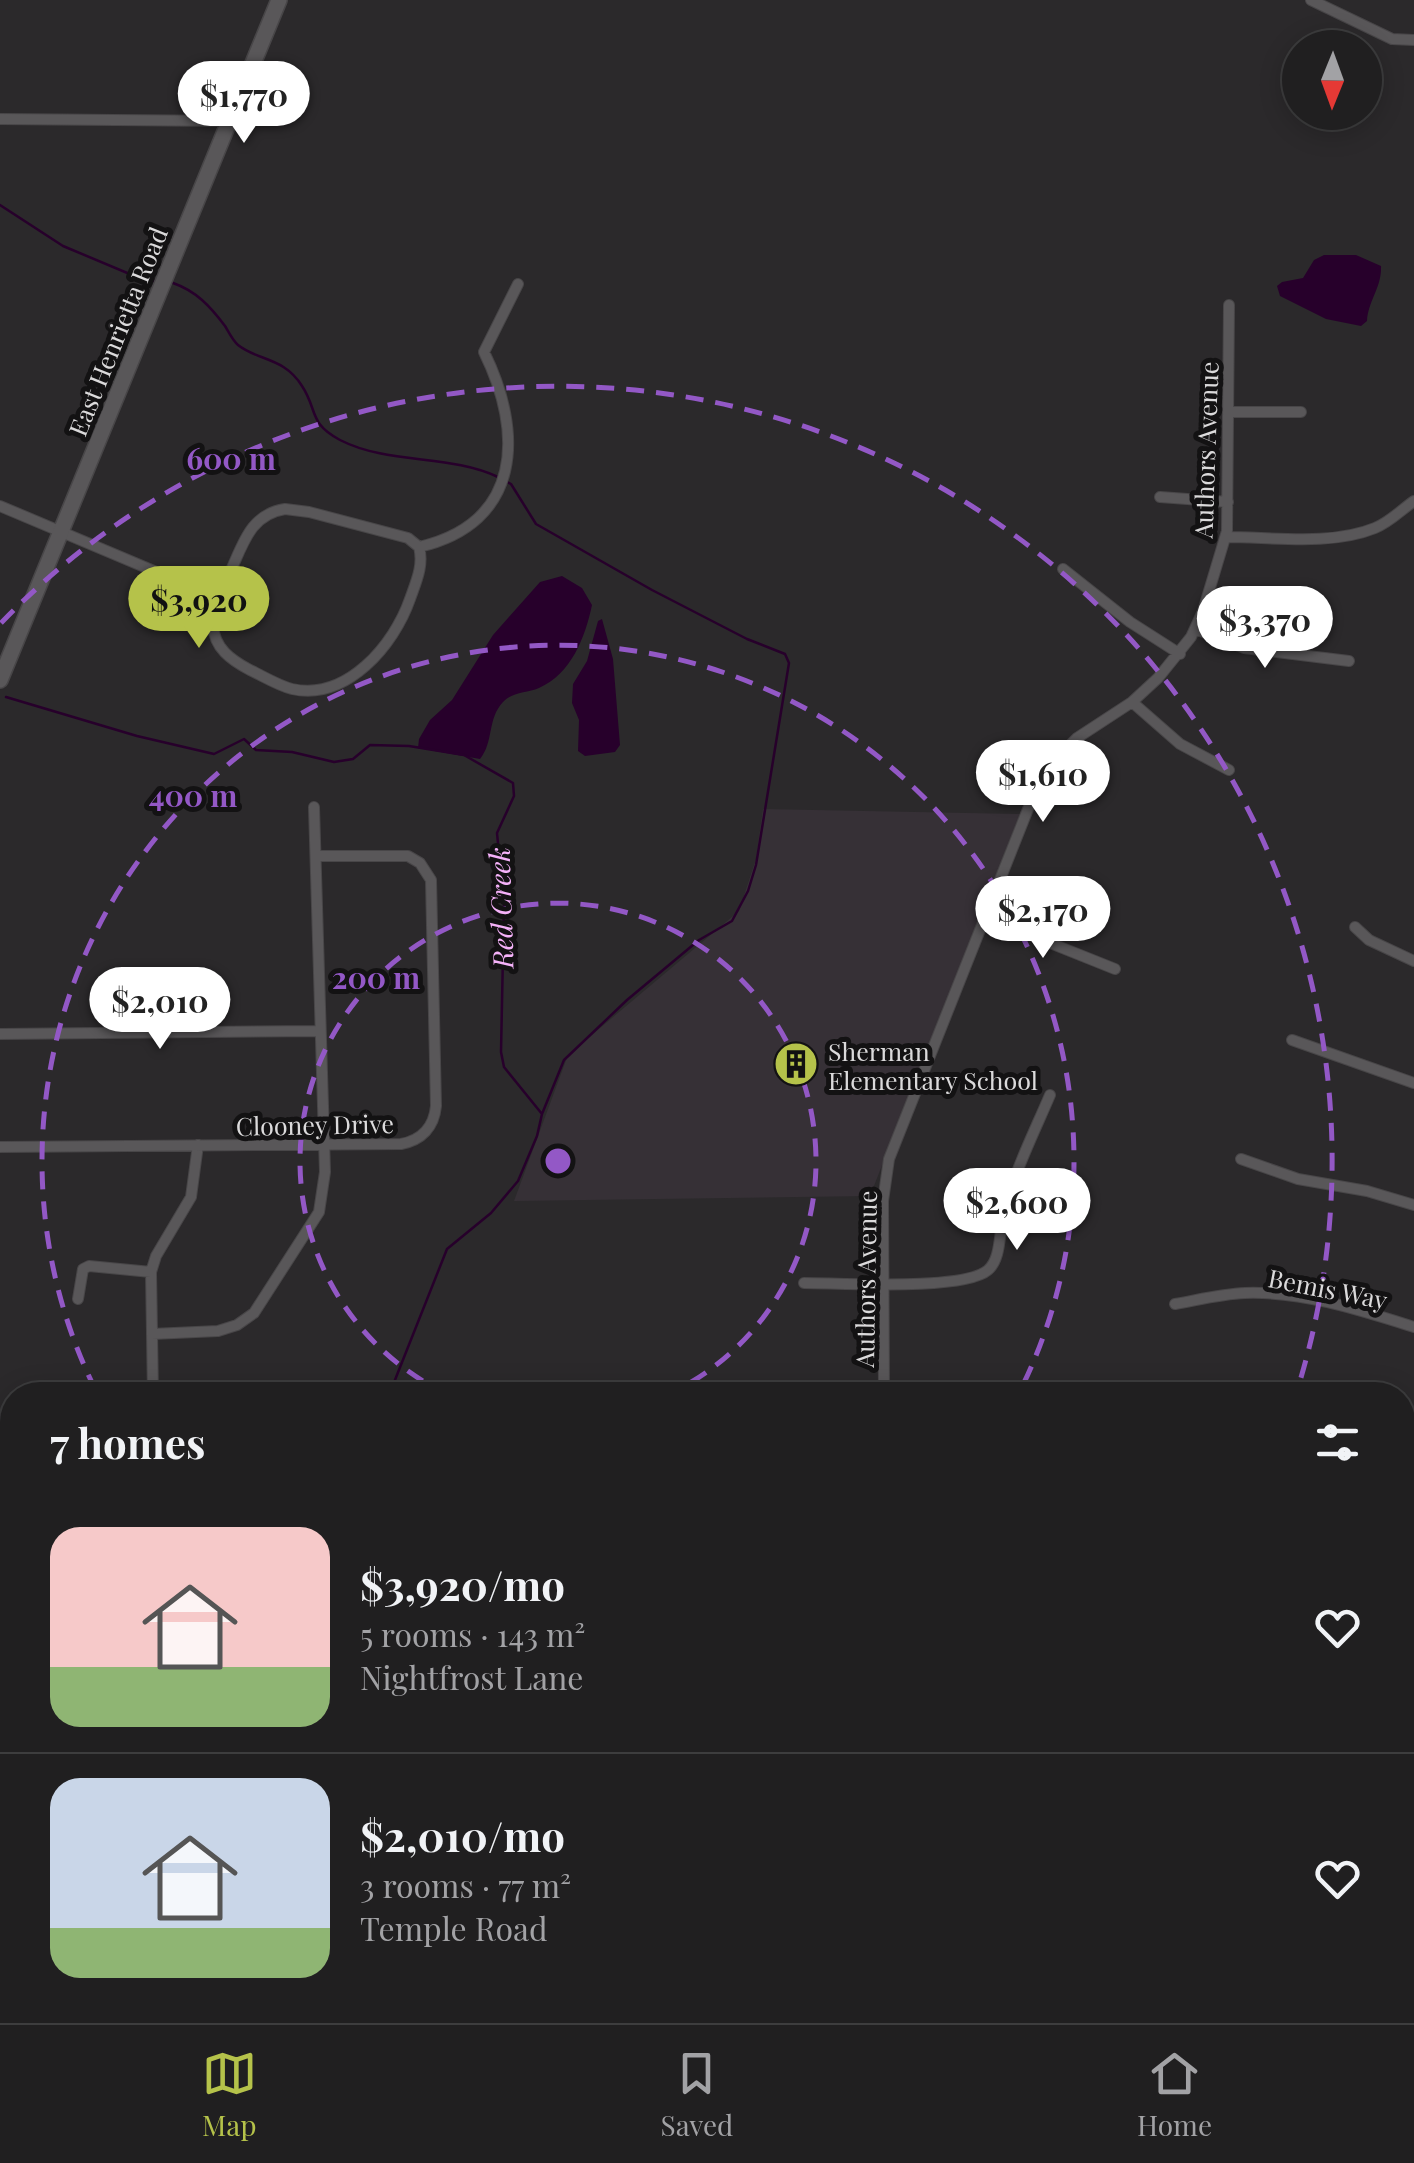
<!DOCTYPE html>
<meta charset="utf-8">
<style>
body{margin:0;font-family:"Playfair Display",serif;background:#2d2c2d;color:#f1f3f6;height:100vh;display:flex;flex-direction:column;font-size:38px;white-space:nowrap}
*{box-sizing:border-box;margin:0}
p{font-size:32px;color:#a2a2a5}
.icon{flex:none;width:55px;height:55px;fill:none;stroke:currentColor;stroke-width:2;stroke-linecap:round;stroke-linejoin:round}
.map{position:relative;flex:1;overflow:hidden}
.details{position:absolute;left:0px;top:1382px;width:1415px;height:642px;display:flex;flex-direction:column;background:#201f20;border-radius:40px 40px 0 0;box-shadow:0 5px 25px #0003,0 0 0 2px #3d3d3e}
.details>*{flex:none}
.needle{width:65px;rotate:181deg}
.tools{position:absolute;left:1282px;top:30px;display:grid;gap:20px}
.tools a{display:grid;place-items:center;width:100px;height:100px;border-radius:50%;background:#201f20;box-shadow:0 5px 25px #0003,0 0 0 2px #3d3d3e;font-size:50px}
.price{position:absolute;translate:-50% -85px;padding:0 22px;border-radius:35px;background:#fff;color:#222;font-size:32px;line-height:65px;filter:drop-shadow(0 2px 5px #0008)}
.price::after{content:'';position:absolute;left:50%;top:60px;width:30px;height:22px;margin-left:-15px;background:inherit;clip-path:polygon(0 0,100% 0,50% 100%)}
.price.active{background:#b5c24a;color:#111}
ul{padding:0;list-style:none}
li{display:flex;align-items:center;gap:30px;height:250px;padding:0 50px}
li+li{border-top:2px solid #3d3d3e}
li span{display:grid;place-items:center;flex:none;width:280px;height:200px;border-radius:30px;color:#555}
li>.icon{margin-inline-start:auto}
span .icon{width:120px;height:120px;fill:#fffc;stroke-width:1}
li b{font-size:42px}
h2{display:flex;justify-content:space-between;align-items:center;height:120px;padding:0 50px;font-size:42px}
.menu{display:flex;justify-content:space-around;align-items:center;height:140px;border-top:2px solid #3d3d3e;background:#201f20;font-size:28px;color:#a2a2a5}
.menu a{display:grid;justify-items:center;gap:5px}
.menu .active{color:#b5c24a}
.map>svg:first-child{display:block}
.built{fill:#363036}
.water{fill:#27002b}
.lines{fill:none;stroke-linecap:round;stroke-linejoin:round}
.stream{stroke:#27002b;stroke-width:2.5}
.street-casing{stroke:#484648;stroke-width:12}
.secondary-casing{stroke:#484648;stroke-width:18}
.primary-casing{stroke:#484648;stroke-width:20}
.street{stroke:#595759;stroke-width:10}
.secondary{stroke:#595759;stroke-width:15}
.primary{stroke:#8d628e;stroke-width:18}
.ring{fill:none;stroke:#9358c6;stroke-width:5;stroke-dasharray:18 12}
.labels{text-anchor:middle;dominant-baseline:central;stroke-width:10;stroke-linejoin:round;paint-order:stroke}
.street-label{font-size:25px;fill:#dbdadb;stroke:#131213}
.poi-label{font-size:25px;fill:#dbdadb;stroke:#131213;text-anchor:start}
.water-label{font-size:28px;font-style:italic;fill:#f5b2f9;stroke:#131213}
.centre{fill:#9358c6;stroke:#131213;stroke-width:5}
.ring-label{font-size:30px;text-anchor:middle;font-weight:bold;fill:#9358c6;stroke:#131213;stroke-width:10;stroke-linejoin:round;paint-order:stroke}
</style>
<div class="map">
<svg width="1414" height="2023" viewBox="0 0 1414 2023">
<rect width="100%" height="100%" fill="#2b292b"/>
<!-- built -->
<path class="built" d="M763,809L1020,814L870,1196L514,1201L568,1055L739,911L756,859Z"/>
<!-- water -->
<path class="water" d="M1324,255H1356L1381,266C1382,287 1368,301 1367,321L1361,326L1326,319L1280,296L1277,286L1282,282L1303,278L1314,260Z
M562,576L582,588L592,605C585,638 571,674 539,688C527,693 512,692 503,702C487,719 494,742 480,759L418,748L419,739L430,720L452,700L493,635L540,582Z
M602,619L613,659L620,745L615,752L585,756L578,751L579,720L572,703L573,684L587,661L598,621Z"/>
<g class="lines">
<!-- stream -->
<path class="stream" d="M0,205L63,246L144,280L155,281
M173,283C196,291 210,306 225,326C228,331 233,341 238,345C258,361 284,357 302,386C318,410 308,423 340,440C389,465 450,454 498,477
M505,481L511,484L536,524L652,590L747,639L785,654L789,663L756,865L748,891L732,921L699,940L627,1000L564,1060L542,1114
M6,697L137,736L214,754L244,739L256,750L292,752L334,762L353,759L370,745L409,746L464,755L513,783L514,796L497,833L504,905L501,1052L504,1067L542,1114L537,1136L518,1181L491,1213L447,1249L389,1395
M67,2023L69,2012"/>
<defs>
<path id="street" d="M1311,0L1392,39L1414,40
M0,119L230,121
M1229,412H1301
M1160,497L1228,502
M0,506L218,598
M285,509L309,512L408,538L419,547C424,565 416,582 410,599C394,645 347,701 292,689C277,685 263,676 250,670C231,660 214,648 213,625C211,605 224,586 232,568C244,541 252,514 285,509Z
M1226,537C1272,537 1331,546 1375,528C1390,522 1401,510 1414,501
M419,547C522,523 524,433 484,352L518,284
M1063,569L1130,622L1180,654
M1195,629L1244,648L1349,661
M1132,702L1180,744L1229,770
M985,917L1115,969
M1355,927L1369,940L1414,961
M0,1034L320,1031
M1292,1040L1414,1083
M0,1147L401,1144C422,1140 434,1127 436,1106L431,880L420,863L408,856H316
M1241,1159L1298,1179L1367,1191L1414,1205
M804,1283C840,1283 964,1291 988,1270C1001,1259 999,1234 1003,1218C1012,1176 1033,1135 1050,1095
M78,1299L83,1269L89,1266L151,1272
M1175,1304C1198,1300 1221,1294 1245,1293C1302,1291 1360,1310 1414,1327
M152,1334L218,1331L237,1325L254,1313L319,1212L325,1172L314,807
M153,1395L151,1272L156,1256L191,1197L198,1145
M884,1395L883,1201L889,1159L1030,804L1042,781L1055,760L1077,738L1132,702L1158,678L1191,637L1203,611L1227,531L1229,305
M1402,1550L1414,1528
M0,1679L12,1678
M1402,1752L1414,1723
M1402,1786L1414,1792
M354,2012L370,2019
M820,2012L821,2023
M935,2012L936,2023
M264,2023L267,2012
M272,2023L275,2012
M649,2023V2012
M762,2023V2012
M1120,2023L1127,2012"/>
<path id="secondary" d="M0,680L279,0"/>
<path id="primary" d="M1402,1439L1414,1438
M0,1456H12"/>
</defs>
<!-- street casing -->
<use href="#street" class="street-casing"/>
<!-- secondary casing -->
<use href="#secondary" class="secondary-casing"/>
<!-- primary casing -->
<use href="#primary" class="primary-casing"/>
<!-- street -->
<use href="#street" class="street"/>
<!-- secondary -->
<use href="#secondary" class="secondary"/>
<!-- primary -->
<use href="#primary" class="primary"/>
</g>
<!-- distance rings -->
<g class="ring">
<path d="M449 1395A258 258 0 1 1 667 1395"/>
<path d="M96 1391A516 516 0 1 1 1020 1391"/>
<path d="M1 623A774 774 0 0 1 1296 1394"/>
</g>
<!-- icons -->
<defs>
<symbol id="building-disc" viewBox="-11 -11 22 22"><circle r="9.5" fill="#b5c24a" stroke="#131213"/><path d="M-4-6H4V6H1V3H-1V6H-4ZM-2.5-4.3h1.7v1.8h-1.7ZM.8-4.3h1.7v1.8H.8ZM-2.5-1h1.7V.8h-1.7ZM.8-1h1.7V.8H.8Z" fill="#111"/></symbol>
</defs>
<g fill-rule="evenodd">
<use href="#building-disc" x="771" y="1039" width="50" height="50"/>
</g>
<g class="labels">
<!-- street labels -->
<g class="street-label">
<text transform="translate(117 331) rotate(-68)">East Henrietta Road</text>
<text transform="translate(1205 450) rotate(-88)">Authors Avenue</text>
<text transform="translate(315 1124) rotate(-1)">Clooney Drive</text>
<text transform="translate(865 1279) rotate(-89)">Authors Avenue</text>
<text transform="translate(1328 1288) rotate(11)">Bemis Way</text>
</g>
<!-- poi labels -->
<g class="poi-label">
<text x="828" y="1050">Sherman<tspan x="828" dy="29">Elementary School</tspan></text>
</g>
<!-- water labels -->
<g class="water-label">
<text transform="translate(500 908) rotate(-92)">Red Creek</text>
</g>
</g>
<circle cx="558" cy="1161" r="15" class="centre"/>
<g class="ring-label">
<text x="231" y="470">600 m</text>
<text x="193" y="807">400 m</text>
<text x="376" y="989">200 m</text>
</g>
</svg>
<div class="tools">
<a><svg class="needle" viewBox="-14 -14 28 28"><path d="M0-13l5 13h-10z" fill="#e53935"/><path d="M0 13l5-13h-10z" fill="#a2a2a5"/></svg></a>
</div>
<b class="price" style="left:244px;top:146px">$1,770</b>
<b class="price active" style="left:199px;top:651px">$3,920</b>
<b class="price" style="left:1265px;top:671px">$3,370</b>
<b class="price" style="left:1043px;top:825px">$1,610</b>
<b class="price" style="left:1043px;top:961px">$2,170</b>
<b class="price" style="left:160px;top:1052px">$2,010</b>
<b class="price" style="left:1017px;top:1253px">$2,600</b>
<section class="details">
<h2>7 homes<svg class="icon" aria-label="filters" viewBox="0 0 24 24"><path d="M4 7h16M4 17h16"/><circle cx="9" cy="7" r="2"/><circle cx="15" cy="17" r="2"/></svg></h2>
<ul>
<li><span style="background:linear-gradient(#f6c9c9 70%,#8fb573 0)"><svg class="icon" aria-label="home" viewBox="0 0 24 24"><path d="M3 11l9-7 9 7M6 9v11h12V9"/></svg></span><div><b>$3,920/mo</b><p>5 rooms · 143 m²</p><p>Nightfrost Lane</p></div><svg class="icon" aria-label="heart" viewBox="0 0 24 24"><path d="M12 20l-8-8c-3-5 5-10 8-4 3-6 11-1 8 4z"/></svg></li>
<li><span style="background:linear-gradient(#c9d6e8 75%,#8fb573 0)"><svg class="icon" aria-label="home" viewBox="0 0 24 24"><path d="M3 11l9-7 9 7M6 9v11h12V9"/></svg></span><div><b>$2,010/mo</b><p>3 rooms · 77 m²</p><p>Temple Road</p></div><svg class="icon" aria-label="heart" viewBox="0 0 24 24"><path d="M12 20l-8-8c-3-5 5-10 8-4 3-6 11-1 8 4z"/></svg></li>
</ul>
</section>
</div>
<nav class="menu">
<a class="active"><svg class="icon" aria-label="map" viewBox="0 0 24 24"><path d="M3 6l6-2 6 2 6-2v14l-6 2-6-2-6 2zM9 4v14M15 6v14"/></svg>Map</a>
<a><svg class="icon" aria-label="saved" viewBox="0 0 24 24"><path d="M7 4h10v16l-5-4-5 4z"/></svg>Saved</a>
<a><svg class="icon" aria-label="home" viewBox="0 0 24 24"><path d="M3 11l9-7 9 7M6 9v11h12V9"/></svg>Home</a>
</nav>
